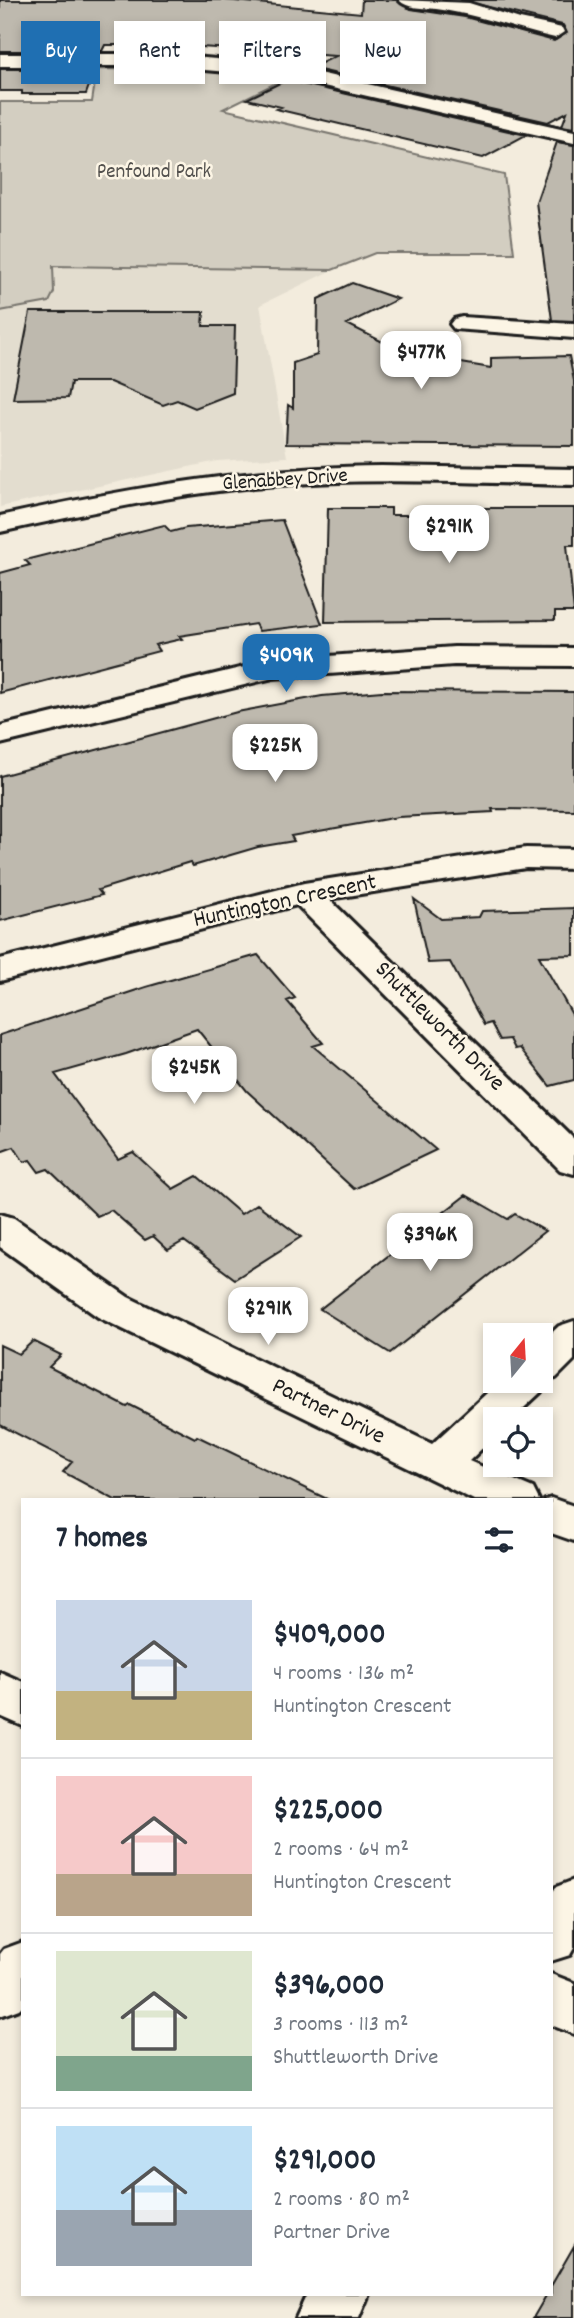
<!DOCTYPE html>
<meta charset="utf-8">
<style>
body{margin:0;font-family:Dekko,sans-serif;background:#f6f6f7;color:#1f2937;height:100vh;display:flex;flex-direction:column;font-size:26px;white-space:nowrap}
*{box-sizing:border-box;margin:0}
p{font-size:23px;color:#747a83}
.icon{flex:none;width:38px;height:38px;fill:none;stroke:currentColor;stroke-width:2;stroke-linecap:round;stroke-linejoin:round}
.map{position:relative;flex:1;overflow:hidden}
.side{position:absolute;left:21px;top:1498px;width:532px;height:798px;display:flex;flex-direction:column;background:#fff;border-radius:0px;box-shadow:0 4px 10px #0003}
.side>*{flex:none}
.hud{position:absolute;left:21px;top:21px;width:532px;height:63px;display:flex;gap:14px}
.needle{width:46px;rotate:18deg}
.fabs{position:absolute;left:483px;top:1323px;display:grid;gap:14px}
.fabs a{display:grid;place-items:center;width:70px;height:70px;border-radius:0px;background:#fff;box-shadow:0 4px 10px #0003;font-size:35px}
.price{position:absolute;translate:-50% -60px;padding:0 16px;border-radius:14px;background:#fff;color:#222;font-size:23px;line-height:46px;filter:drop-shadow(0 2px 4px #0008)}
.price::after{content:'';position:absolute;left:50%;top:42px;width:21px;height:16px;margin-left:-10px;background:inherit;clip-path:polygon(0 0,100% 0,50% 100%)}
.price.current{background:#1f6fb2;color:#fff}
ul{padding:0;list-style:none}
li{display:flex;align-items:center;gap:21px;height:175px;padding:0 35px}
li+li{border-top:2px solid #e0e1e3}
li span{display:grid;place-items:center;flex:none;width:196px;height:140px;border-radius:0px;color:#555}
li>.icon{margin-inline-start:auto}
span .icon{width:84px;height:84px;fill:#fffc;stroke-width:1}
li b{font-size:30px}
h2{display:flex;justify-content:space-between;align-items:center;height:84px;padding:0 35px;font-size:30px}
.pill{padding:0 24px;border-radius:0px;background:#fff;box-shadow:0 4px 10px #0003;font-size:24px;line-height:63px}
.pill.current{background:#1f6fb2;color:#fff}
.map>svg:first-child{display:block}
.built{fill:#e3ddcf}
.green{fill:#d3cec1;stroke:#78756e;stroke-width:2}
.building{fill:#beb9ae;stroke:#1c1c1c;stroke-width:2}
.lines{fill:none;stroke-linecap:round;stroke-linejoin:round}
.street-casing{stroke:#1c1c1c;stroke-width:6}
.street{fill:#fcf5e5;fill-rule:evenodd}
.labels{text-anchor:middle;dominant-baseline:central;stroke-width:5;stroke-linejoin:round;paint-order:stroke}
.far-park-label{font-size:21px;fill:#53514e;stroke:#fcf5e5}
.far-street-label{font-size:21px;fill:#1c1c1c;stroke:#fcf5e5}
.street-label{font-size:24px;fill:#1c1c1c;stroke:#fcf5e5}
</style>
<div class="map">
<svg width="574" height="2318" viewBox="0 0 574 2318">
<rect width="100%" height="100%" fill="#f3ecdd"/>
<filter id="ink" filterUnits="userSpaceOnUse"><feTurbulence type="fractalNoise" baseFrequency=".0143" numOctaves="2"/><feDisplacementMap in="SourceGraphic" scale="14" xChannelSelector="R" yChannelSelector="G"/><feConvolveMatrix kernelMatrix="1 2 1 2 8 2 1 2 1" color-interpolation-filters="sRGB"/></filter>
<g filter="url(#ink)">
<!-- built -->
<path class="built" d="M53,266L332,270L260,305L287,457L217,461L0,507V311L49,302L54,292Z"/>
<!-- green -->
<path class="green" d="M97,69L198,70L280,81L223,109L504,175L514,253H375L332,270L53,266L54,292L49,302L0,311V102H92Z"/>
<!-- building -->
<path class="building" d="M0,0H224L361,13L362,0H396L411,9L465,17L554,41L567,33L563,25L460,0H574V128L562,126L567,112L548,122L311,68L336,56L171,45H105L102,51H0Z
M0,69H95L86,94H22V91H0Z
M286,80L526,135L483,158L276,109L281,107L247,99Z
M557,142L574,145V321L552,320L536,202Z
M352,283L398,299L347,324L432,367L438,359L491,368V358L569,356L574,381V446L286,444L288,405L293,408V363L317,355L318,299Z
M30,312H204L203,326H235L233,393L195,408L177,400L163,405L110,382H71L68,398L13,399Z
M328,508H391V515H451L450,508H574V545H567L574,612H555V620L325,622Z
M282,520L322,624L259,631L255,624L179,636L182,639L155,645L159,651L0,693V573L30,565L25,560L164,525L171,532L186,528Z
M382,691L574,692V810L492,809L493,812L398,817L291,836L294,841L258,847L193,866L190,862L98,890L102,895L0,921V776L237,712L322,696Z
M414,899L441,919L479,917L482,911L574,908V955L539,956L574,1018V1080L550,1086L520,1048L515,1049L510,1039L500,1040L491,1023L484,1025L450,962L428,963Z
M258,955L295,998L287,1001L323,1043L313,1046L436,1150L354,1189L247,1091L197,1029L126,1054L55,1074L118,1159L133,1152L173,1189L197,1176L241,1214L257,1204L301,1237L235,1279L184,1241L168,1250L153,1236L145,1240L111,1210L97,1216L48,1169L39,1172L30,1160L24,1162L14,1147L0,1152V1035L146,987Z
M466,1195L508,1219L515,1214L545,1231L390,1353L320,1309Z
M33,1341L61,1355L49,1367L127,1407L130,1405L195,1438L197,1436L329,1500H115L63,1472L72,1462L0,1425V1345L19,1354Z
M574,2246V2318H533L547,2294H551V2286Z"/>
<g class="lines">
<defs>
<path id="street" d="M399,0L469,3L520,19L562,28L564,32L555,38C515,29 476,14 436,9C424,8 407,9 399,0Z
M0,54H160L284,65L574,131V143L284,77L160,66H0Z
M462,317L574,324V338L454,329L450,324L454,319Z
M381,466L574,469V485C472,483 369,477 266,486C177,493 88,513 0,532V516C128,488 250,467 381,466Z
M454,647L574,648V666L454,665L273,678L0,744V726L273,660Z
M526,848L574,849V869L526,868L329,899L574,1139V1174L560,1170L297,905L0,981V959L304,883Z
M0,1214L14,1218L128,1297L432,1444L500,1381H541V1343L559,1326L574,1321V1360L556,1378L547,1380L541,1392L512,1419H495V1436L469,1461L533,1488L539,1500H474L98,1317L0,1247Z
M551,1498L574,1506V1541L551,1533V1500H545Z
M0,1672L23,1682V1726L0,1716Z
M574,1880V1948L570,1955L551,1961V1894L556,1887Z
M23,1942V2005L19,2009L0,2016V1954L4,1949Z
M551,1974L574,1983V2034L551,2025Z
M307,2294H369L359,2318H296Z"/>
</defs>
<!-- street casing -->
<use href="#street" class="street-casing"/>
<!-- street -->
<use href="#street" class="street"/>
</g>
</g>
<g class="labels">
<!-- far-park labels -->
<g class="far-park-label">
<text x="154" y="173">Penfound Park</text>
</g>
<!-- far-street labels -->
<g class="far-street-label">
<text transform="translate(285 481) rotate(-4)">Glenabbey Drive</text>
</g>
<!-- street labels -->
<g class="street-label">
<text transform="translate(285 902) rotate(-12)">Huntington Crescent</text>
<text transform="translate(439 1027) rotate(45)">Shuttleworth Drive</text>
<text transform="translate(328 1412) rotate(26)">Partner Drive</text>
</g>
</g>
</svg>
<div class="fabs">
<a><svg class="needle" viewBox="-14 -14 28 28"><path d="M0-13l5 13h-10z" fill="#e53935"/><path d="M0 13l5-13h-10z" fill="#747a83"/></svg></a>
<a><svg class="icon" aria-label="locate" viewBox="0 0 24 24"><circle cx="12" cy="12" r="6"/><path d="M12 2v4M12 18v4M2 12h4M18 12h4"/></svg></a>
</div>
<b class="price" style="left:421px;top:391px">$477K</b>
<b class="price" style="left:449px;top:565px">$291K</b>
<b class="price current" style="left:286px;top:694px">$409K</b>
<b class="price" style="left:275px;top:784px">$225K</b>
<b class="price" style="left:194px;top:1106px">$245K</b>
<b class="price" style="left:430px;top:1273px">$396K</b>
<b class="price" style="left:268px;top:1347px">$291K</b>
<div class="hud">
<a class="pill current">Buy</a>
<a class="pill">Rent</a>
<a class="pill">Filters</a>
<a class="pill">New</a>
</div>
<section class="side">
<h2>7 homes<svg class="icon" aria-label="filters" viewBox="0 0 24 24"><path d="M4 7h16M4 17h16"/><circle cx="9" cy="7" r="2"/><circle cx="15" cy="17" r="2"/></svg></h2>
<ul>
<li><span style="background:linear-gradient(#c9d6e8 65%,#c2b280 0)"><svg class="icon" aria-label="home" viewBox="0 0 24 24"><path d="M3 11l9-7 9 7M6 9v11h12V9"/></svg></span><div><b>$409,000</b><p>4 rooms · 136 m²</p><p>Huntington Crescent</p></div></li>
<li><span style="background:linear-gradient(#f6c9c9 70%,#b9a48a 0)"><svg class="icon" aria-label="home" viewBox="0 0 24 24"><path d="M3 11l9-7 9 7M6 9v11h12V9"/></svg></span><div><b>$225,000</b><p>2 rooms · 64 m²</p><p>Huntington Crescent</p></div></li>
<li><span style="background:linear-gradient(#dfe7d0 75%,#7fa58c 0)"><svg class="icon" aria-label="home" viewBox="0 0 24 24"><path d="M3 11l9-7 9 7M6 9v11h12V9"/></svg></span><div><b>$396,000</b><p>3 rooms · 113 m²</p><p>Shuttleworth Drive</p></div></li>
<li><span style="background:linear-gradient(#bfe0f5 60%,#9aa5b1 0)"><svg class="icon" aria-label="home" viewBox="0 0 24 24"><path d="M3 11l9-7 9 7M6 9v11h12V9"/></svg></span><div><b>$291,000</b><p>2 rooms · 80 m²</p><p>Partner Drive</p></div></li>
</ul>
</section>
</div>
